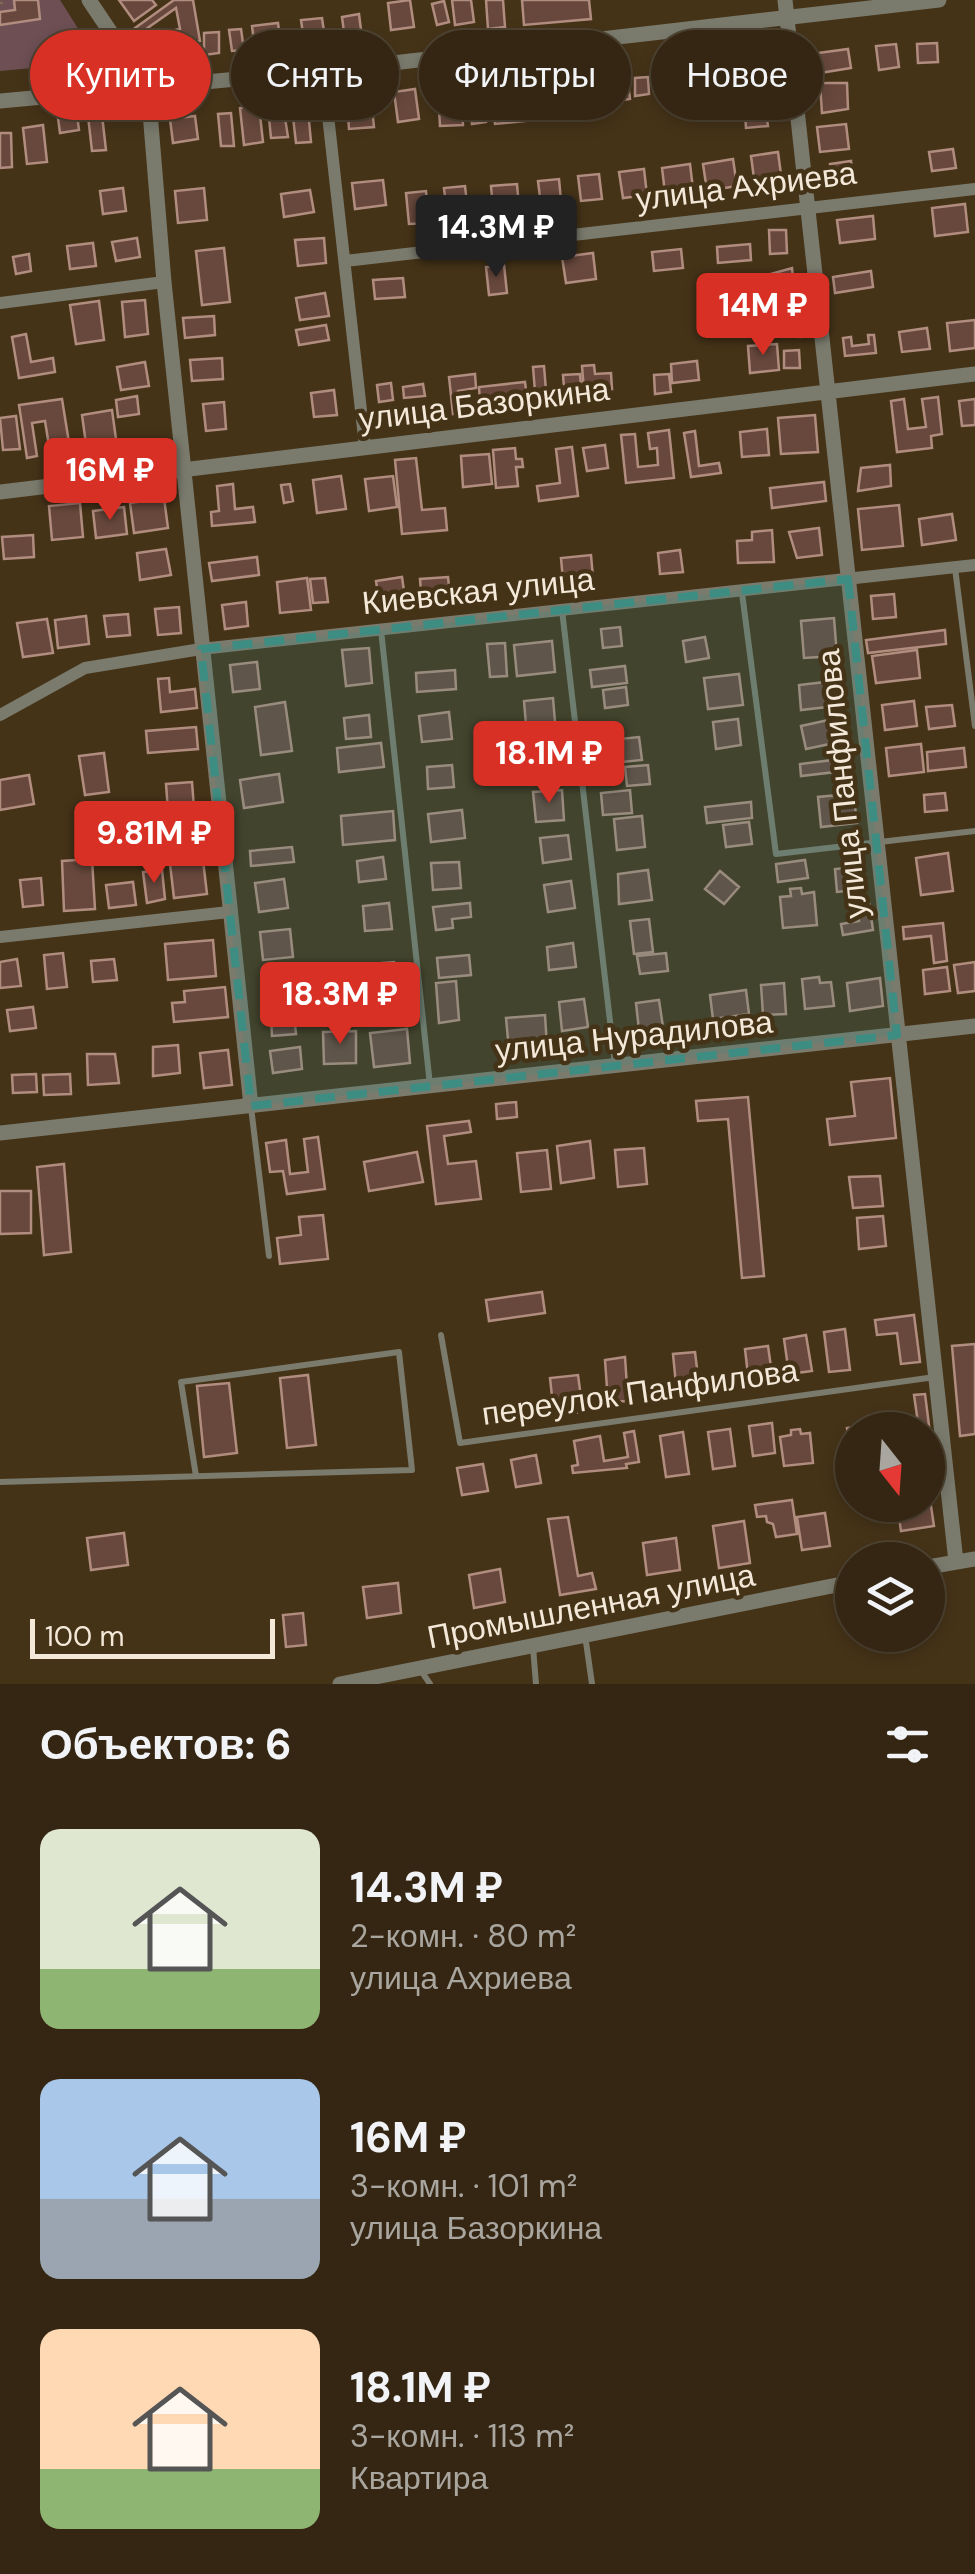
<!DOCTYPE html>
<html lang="ru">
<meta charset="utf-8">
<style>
body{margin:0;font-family:"DM Sans",sans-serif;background:#3c2e1b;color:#f1f3f6;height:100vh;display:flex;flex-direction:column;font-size:38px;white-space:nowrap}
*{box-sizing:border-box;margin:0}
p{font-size:32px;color:#a9a59f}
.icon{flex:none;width:55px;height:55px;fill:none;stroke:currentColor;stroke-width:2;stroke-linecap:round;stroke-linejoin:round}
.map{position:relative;height:1684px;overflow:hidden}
.sheet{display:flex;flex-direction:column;background:#342612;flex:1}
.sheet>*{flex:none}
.top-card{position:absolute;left:30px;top:30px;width:915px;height:90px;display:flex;gap:20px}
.needle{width:65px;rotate:163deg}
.buttons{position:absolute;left:835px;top:1412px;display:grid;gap:20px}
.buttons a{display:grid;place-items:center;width:110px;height:110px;border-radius:50%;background:#342612;box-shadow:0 5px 15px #0003,0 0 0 2px #4e4332;font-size:50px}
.scale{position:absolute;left:30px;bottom:25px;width:245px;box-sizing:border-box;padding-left:10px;border:5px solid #f4e9d9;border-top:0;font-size:28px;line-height:35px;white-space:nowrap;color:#f4e9d9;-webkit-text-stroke:8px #453318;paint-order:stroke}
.price{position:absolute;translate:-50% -85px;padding:0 22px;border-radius:10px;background:#d93025;color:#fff;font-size:32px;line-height:65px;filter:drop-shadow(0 2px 5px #0008)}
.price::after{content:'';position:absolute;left:50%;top:60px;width:30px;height:22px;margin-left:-15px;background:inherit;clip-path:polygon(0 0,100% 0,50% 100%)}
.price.selected{background:#222;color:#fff}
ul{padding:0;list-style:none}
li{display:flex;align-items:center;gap:30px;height:250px;padding:0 40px}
li span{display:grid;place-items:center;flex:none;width:280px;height:200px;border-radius:20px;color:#555}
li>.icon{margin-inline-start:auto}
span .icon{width:120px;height:120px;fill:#fffc;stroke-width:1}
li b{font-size:42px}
h2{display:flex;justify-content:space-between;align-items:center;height:120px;padding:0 40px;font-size:42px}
.tag{padding:0 35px;border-radius:45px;background:#342612;box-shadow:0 5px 15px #0003,0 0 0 2px #4e4332;font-size:35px;line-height:90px}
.tag.selected{background:#d93025;color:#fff}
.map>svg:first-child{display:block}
.green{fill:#6d4f54}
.building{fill:#68483c;stroke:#b18d7f;stroke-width:2.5}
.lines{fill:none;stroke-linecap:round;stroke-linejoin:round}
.path{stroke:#7b6b54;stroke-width:2.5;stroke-dasharray:10 5;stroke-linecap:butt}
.service{stroke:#7a7b6d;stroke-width:6}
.minor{stroke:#7a7b6d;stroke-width:12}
.tertiary{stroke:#7a7b6d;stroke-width:15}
.marked{fill:#3d8d83;fill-opacity:0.2;stroke:#3d8d83;stroke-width:8;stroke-dasharray:20 12;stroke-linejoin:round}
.labels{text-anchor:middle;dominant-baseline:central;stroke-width:9;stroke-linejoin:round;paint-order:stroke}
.street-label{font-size:32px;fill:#f4e9d9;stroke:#453318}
</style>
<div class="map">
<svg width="975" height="1684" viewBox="0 0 975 1684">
<rect width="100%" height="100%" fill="#453318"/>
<!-- green -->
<path class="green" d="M0,0H60L79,30L76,64L0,71Z"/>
<!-- building -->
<path class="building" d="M14,0H38L40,19L0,25V12L15,10Z
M119,0H152L156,5L134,21Z
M174,0H193L200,41L164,48L161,33L180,29L176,8L139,34L135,28Z
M410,0L414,27L391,30L388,3Z
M452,0H471L474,22L455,25Z
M486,0H503L505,27L488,29Z
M522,0H589L591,19L524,25Z
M444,1L449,22L437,25L432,4Z
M359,14L362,38L345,40L342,17Z
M322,18L327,52L306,54L301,20Z
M278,23L281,46L255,50L252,26Z
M241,29L244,50L232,51L229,30Z
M219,32V53L204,55V33Z
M937,43L938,62L918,63L917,44Z
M896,44L899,67L879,70L876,46Z
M848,49L851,68L820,73L818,53Z
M767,58L769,84L747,87L745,61Z
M723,67L727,97L701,100L698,70Z
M677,72L680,96L659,99L656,75Z
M627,75L630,99L610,102L607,77Z
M648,77L649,94L635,96V78Z
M575,78L579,109L548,112L545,81Z
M598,79L601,101L583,103L580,80Z
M820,83H847L848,109L822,113Z
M483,87L486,122L472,124L470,90Z
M415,89L419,119L398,122L394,92Z
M522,89L526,121L495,124L491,93Z
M461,91L463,125L440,126L438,92Z
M371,98L374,127L349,129L347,100Z
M764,98L768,126L746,128L744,100Z
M307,99L311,142L296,143L291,100Z
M283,105L288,137L271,138L268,108Z
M259,106L263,142L244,145L240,108Z
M231,113L234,146H221L218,114Z
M77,115L79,130L60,133L58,118Z
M102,115L106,150L92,151L88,116Z
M195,116L198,139L173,143L170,119Z
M846,124L849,149L820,152L817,127Z
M43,125L47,162L27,164L23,128Z
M0,133H11L12,167L0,168Z
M953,149L956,168L932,171L929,152Z
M778,152L782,182L755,186L751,156Z
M733,159L737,186L707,191L703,164Z
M851,161L854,183L833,186L830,164Z
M690,164L693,189L665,193L662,168Z
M644,169L647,195L623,198L619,172Z
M599,174L602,199L581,201L578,176Z
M559,179L562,212L542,214L538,181Z
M383,180L386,205L355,209L352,183Z
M517,184L519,207L493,209L491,186Z
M465,186L468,213L447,215L444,188Z
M123,188L126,211L103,214L100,191Z
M204,188L207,220L178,223L175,191Z
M310,190L314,212L284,217L281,194Z
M426,191L429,223L409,224L406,193Z
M965,204L968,232L935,236L932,208Z
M873,216L875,239L840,243L837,220Z
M769,230H786L787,253L770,254Z
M137,238L140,257L116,261L112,242Z
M324,238L326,263L298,266L295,240Z
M93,243L96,266L70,269L67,246Z
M750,244L751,260L718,263L717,247Z
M224,248L230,302L202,305L196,251Z
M681,249L683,268L654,271L652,252Z
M593,253L596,279L566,283L562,257Z
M29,254L31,271L16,274L13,257Z
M504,265L507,293L489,295L486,267Z
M792,268L795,296L773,299L771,274Z
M871,271L873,287L835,293L833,277Z
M403,278L405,297L375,299L373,280Z
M325,293L329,316L300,320L296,298Z
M145,300L148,334L125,337L122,302Z
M99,301L104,340L76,344L70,305Z
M781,313H800L801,337L779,336Z
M214,316L215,335L185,338L183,318Z
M975,320V348L950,351L947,323Z
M326,325L329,340L299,345L296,330Z
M927,328L930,349L902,352L899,332Z
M26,334L31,362L53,358L55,372L19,378L12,337Z
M868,335H874L876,353L845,356L843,338L851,337L852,346L869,344Z
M777,344L779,370L750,373L748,346Z
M799,350L800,368H784V351Z
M222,358L223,379L192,381L190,360Z
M697,361L699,380L672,383L671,364Z
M145,362L149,386L121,390L117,367Z
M594,365L595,374L611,373L612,389L584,391L582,366Z
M544,366L547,403L536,404L533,367Z
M475,374L476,388L458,391L461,413L453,414L449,377Z
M580,374L582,401L565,402L563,375Z
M669,374L671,392L655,394L654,375Z
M525,382L527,398L480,403L479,387Z
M391,383L393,400L379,402L377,385Z
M423,384L425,396L404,398L403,387Z
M334,390L337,415L314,417L311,393Z
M137,396L139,414L118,417L116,400Z
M938,397L942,434L931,436L932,448L897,452L891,401L904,399L908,429L926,427L922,399Z
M62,399L70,449L50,452L45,421L32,423L37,456L27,458L19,405Z
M975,399V425L962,426L959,401Z
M224,402L226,429L206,431L203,404Z
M112,410L116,439L86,444L82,415Z
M815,415L818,452L781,454L778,418Z
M16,416L20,449L3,450L0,418Z
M767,429L769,455L742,457L740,432Z
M669,430L674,478L626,483L621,435L635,434L638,467L658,465L657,448L650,449L648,433Z
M695,431L699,466L719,463L721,473L691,477L684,433Z
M605,445L608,468L587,471L583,448Z
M572,447L578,496L539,501L537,486L560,483L556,449Z
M515,448L516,459H522L523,467H516L518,486L496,488L493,450Z
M489,454L492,484L463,487L461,456Z
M416,458L422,510L445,508L447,530L402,534L395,460Z
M890,465L891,486L858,491L861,468Z
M341,476L346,509L317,513L313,480Z
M393,476L397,507L369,511L365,479Z
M824,482L826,501L772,508L770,488Z
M233,484L235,509L253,507L255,522L212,526L211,512L219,511L217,486Z
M290,484L293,501L284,503L281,485Z
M164,498L168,528L134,533L130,503Z
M80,503L83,537L52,540L49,506Z
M899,505L903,546L862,550L858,509Z
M124,507L127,534L96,538L93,511Z
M952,514L956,540L922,545L919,519Z
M819,528L822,555L797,558L789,532Z
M772,530L774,562L738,563L737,541L752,540V532Z
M33,535L34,557L4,559L2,537Z
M166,549L171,575L140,580L137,553Z
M680,550L683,572L660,574L658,553Z
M591,555L594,589L564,592L561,558Z
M257,557L259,575L212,581L209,563Z
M402,577L406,605L380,609L376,581Z
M448,577L451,604L422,606L420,579Z
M307,578L311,610L280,613L277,582Z
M325,578L328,602L313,603L310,579Z
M894,594L896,617L873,619L871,596Z
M246,602L248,626L225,629L222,605Z
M179,607L181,633L158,635L155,609Z
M128,614L130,635L107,637L104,616Z
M86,616L89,644L58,648L55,620Z
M834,618L837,656L804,658L801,621Z
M47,619L53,653L23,657L17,623Z
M620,627L622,646L603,648L601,629Z
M945,630L946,644L868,653L866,640Z
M705,637L709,658L686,662L683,641Z
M552,641L555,672L517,676L514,645Z
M505,643L507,676L490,677L487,644Z
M369,648L372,683L346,686L342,650Z
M917,650L920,678L876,683L872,656Z
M257,662L260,689L233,692L230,665Z
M625,666L627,683L592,687L590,670Z
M455,670L456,689L417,692L416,673Z
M739,674L743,705L708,709L704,678Z
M169,678L170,692L195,689L197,708L161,712L158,679Z
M842,680L845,705L801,710L799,685Z
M626,687L628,705L605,708L603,690Z
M553,698L555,722L526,725L524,701Z
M914,701L917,726L885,730L882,705Z
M285,702L292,751L261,755L255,707Z
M952,705L955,726L929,729L926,707Z
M449,712L452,739L422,742L419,716Z
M369,715L371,737L346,739L344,718Z
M842,717L844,741L806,749L801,726Z
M738,719L741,745L716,749L713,722Z
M196,727L198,749L148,753L146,731Z
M639,737L642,760L602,764L599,741Z
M381,743L384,767L339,772L337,748Z
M921,744L924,772L889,776L886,748Z
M562,746L565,768L529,772L526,750Z
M964,748L966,767L928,771L927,752Z
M104,753L109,792L85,795L79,756Z
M849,758L857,823L821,827L818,797L839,795L836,772L801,776L800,764Z
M452,765L454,787L428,789L427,767Z
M648,765L650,784L627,786L625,767Z
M279,774L283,802L244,808L240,780Z
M29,775L34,804L0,810V780Z
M192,782L194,808L168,811L166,784Z
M562,790L564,820L536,822L533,792Z
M630,790L632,813L603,815L601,793Z
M945,793L947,810L925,812L924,795Z
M751,802L752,818L707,823L705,807Z
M462,810L465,838L431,842L428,814Z
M393,811L395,840L343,845L341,816Z
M642,816L645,847L617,850L614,819Z
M749,822L752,844L726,847L723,825Z
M196,832L199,851L169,856L166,837Z
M568,835L571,859L543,863L540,838Z
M292,847L294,862L251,866L250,851Z
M948,853L953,891L921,895L916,858Z
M383,857L386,879L359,882L357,861Z
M92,859L95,909L64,911L62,861Z
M203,860L207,894L174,898L170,864Z
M805,860L808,878L778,882L776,864Z
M459,862L461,888L433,890L431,863Z
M855,867L857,890L837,892L835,869Z
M162,870L165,899L147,903L143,872Z
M648,870L652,900L619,904L618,874Z
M720,871L739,887L724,904L705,889Z
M41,878L43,905L23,907L20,880Z
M284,879L288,908L259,912L255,883Z
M571,881L575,908L548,912L544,885Z
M133,882L136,905L109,908L106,885Z
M801,888L802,894L814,892L817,925L783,928L780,897L791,896L790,889Z
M389,903L392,929L365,931L363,906Z
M470,903L471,917L452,919L453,928L436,930L433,907Z
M869,903L873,930L843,935L841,924L859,921L856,905Z
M649,919L653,952L634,954L630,921Z
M943,923L947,961L934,963L931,936L904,939L903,927Z
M290,929L293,957L263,960L260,932Z
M213,940L216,976L168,980L165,944Z
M573,943L576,967L549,970L547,947Z
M63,953L67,987L47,989L44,955Z
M666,953L668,971L640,974L637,956Z
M469,955L471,975L439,978L437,958Z
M17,959L21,986L0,988V962Z
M114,959L117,980L93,982L91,961Z
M394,962L396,983L373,985L371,964Z
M975,962V991L958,993L954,965Z
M947,967L950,991L925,994L923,970Z
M819,977L820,983L831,982L834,1006L805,1009L802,979Z
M880,978L883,1006L850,1011L847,983Z
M290,979L293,1005L268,1008L265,982Z
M456,981L459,1020L439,1023L436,983Z
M784,983L786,1014L763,1015L761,985Z
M225,987L228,1017L174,1022L172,1003L185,1002L184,991Z
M746,990L749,1014L713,1019L710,995Z
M584,999L588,1027L562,1031L559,1002Z
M659,1000L663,1027L639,1030L636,1003Z
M33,1007L36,1028L10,1031L7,1010Z
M294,1015L296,1034L272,1036L271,1017Z
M545,1015L547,1047L509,1050L506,1018Z
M407,1029L410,1063L374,1067L370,1033Z
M356,1031V1063L324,1064L323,1032Z
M178,1045L180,1073L153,1076V1047Z
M300,1047L302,1069L273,1073L270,1051Z
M228,1050L232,1085L204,1088L200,1053Z
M87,1054H115L119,1083L88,1085Z
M36,1074L37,1092L13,1093L12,1075Z
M70,1074L71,1094L44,1095L43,1075Z
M890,1078L896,1138L830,1145L827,1119L855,1116L851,1082Z
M748,1097L764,1276L742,1278L728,1119L698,1121L696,1101Z
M516,1102L517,1117L497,1119L496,1104Z
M469,1121L471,1132L444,1136L448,1164L476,1161L481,1199L436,1204L427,1126Z
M318,1137L325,1189L287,1194L283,1171L270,1172L266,1143L286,1140L290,1174L308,1172L304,1139Z
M590,1141L594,1178L561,1183L557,1146Z
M644,1148L647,1184L618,1187L615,1150Z
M547,1150L551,1189L521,1192L517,1153Z
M417,1152L423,1182L369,1191L364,1162Z
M64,1164L71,1252L44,1255L37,1167Z
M880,1176L883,1206L853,1208L849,1177Z
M0,1191H31V1233L0,1234Z
M323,1215L328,1259L280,1264L277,1238L301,1235L299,1217Z
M883,1216L886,1246L859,1249L857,1218Z
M542,1292L545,1313L489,1321L486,1300Z
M914,1315L920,1362L901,1364L897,1333L877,1335L875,1320Z
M845,1329L850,1370L829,1372L824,1332Z
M806,1335L812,1371L789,1374L784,1339Z
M975,1344V1434L960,1436L952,1346Z
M768,1346L773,1381L749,1384L745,1349Z
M695,1352L700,1393L677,1395L673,1354Z
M625,1357L628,1401L608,1402L605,1360Z
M308,1375L316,1445L287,1448L280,1378Z
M578,1375L583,1412L554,1415L550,1378Z
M229,1383L237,1453L204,1457L197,1386Z
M925,1394L932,1449H928V1430H919L914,1395Z
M902,1415L903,1420L911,1419L912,1430H881L880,1424L890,1423L889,1417Z
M772,1423L775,1453L753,1456L749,1426Z
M875,1424L876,1430H852L851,1460L847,1428Z
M730,1429L735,1466L713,1469L708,1432Z
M800,1429L801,1434L810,1433L813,1463L784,1466L780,1437L791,1435V1430Z
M634,1431L639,1462L626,1464L627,1468L573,1473L572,1466L578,1465L574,1441L600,1436L604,1461L628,1457L624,1433Z
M683,1432L689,1474L666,1477L660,1436Z
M536,1455L541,1483L516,1487L511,1460Z
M483,1464L488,1491L462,1495L457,1468Z
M928,1486L934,1526L901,1531L897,1505H928Z
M792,1500L797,1534L776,1537L773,1524L767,1522L766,1516L757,1517L755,1505Z
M825,1513L830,1546L802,1550L797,1517Z
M568,1517L578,1576L592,1573L596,1589L560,1595L548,1519Z
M744,1521L750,1563L719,1568L713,1526Z
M124,1533L128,1565L91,1570L87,1538Z
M676,1538L680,1570L647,1575L643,1543Z
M500,1569L505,1602L474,1608L469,1575Z
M398,1583L401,1613L367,1618L363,1587Z
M303,1613L306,1645L286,1647L283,1615Z"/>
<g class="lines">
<!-- path -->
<path class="path" d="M0,3H3"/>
<!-- service -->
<path class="service" d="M955,568L975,726
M742,593L776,854L975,831
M562,610L615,1064
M381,630L430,1085
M251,1107L269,1256
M441,1335L460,1443L935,1377
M0,1482L412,1470L399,1352L181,1382L196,1476
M585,1635L592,1684
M533,1647L536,1684
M420,1669L430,1684"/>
<!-- minor -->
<path class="minor" d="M323,71L365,446
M345,261L975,189
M0,303L164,282
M0,715L85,668L201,649L975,565
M0,937L229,912"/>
<!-- tertiary -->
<path class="tertiary" d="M89,0L148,88L164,282L251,1106
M785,0L956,1562
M0,101L323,71L939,0
M0,492L975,374
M0,1133L975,1026
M928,1567L975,1559
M340,1684L852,1582"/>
</g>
<!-- marked area -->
<path class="marked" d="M848,579L897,1035L251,1106L201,649Z"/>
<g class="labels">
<!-- street labels -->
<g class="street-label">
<text transform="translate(746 186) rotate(-7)">улица Ахриева</text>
<text transform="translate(484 404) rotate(-7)">улица Базоркина</text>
<text transform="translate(478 591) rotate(-6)">Киевская улица</text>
<text transform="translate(842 784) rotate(-96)">улица Панфилова</text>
<text transform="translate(634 1036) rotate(-6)">улица Нурадилова</text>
<text transform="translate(640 1392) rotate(-8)">переулок Панфилова</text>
<text transform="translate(591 1606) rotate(-11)">Промышленная улица</text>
</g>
</g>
</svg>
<div class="buttons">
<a><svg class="needle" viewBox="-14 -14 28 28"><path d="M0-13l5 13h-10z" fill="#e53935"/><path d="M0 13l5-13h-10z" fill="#a9a59f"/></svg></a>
<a><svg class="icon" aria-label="layers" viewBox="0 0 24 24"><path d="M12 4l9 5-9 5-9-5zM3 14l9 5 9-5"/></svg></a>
</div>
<div class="scale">100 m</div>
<b class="price selected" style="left:496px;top:280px">14.3M ₽</b>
<b class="price" style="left:763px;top:358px">14M ₽</b>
<b class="price" style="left:110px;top:523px">16M ₽</b>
<b class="price" style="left:549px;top:806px">18.1M ₽</b>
<b class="price" style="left:154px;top:886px">9.81M ₽</b>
<b class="price" style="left:340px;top:1047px">18.3M ₽</b>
<div class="top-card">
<a class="tag selected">Купить</a>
<a class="tag">Снять</a>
<a class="tag">Фильтры</a>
<a class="tag">Новое</a>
</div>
</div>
<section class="sheet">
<h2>Объектов: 6<svg class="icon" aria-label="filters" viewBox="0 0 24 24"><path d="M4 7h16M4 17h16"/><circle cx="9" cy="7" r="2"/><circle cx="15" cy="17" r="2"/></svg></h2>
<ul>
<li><span style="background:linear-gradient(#dfe7d0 70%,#8fb573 0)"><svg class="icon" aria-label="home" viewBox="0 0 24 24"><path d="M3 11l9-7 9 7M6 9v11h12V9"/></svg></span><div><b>14.3M ₽</b><p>2-комн. · 80 m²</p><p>улица Ахриева</p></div></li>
<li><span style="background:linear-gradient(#a9c7e8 60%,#9aa5b1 0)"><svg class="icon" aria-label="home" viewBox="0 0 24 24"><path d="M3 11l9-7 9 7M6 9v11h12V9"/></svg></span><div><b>16M ₽</b><p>3-комн. · 101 m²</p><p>улица Базоркина</p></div></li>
<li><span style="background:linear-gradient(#ffd9b3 70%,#8fb573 0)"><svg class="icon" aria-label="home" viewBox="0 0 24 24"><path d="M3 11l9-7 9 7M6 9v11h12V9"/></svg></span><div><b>18.1M ₽</b><p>3-комн. · 113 m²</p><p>Квартира</p></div></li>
</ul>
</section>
